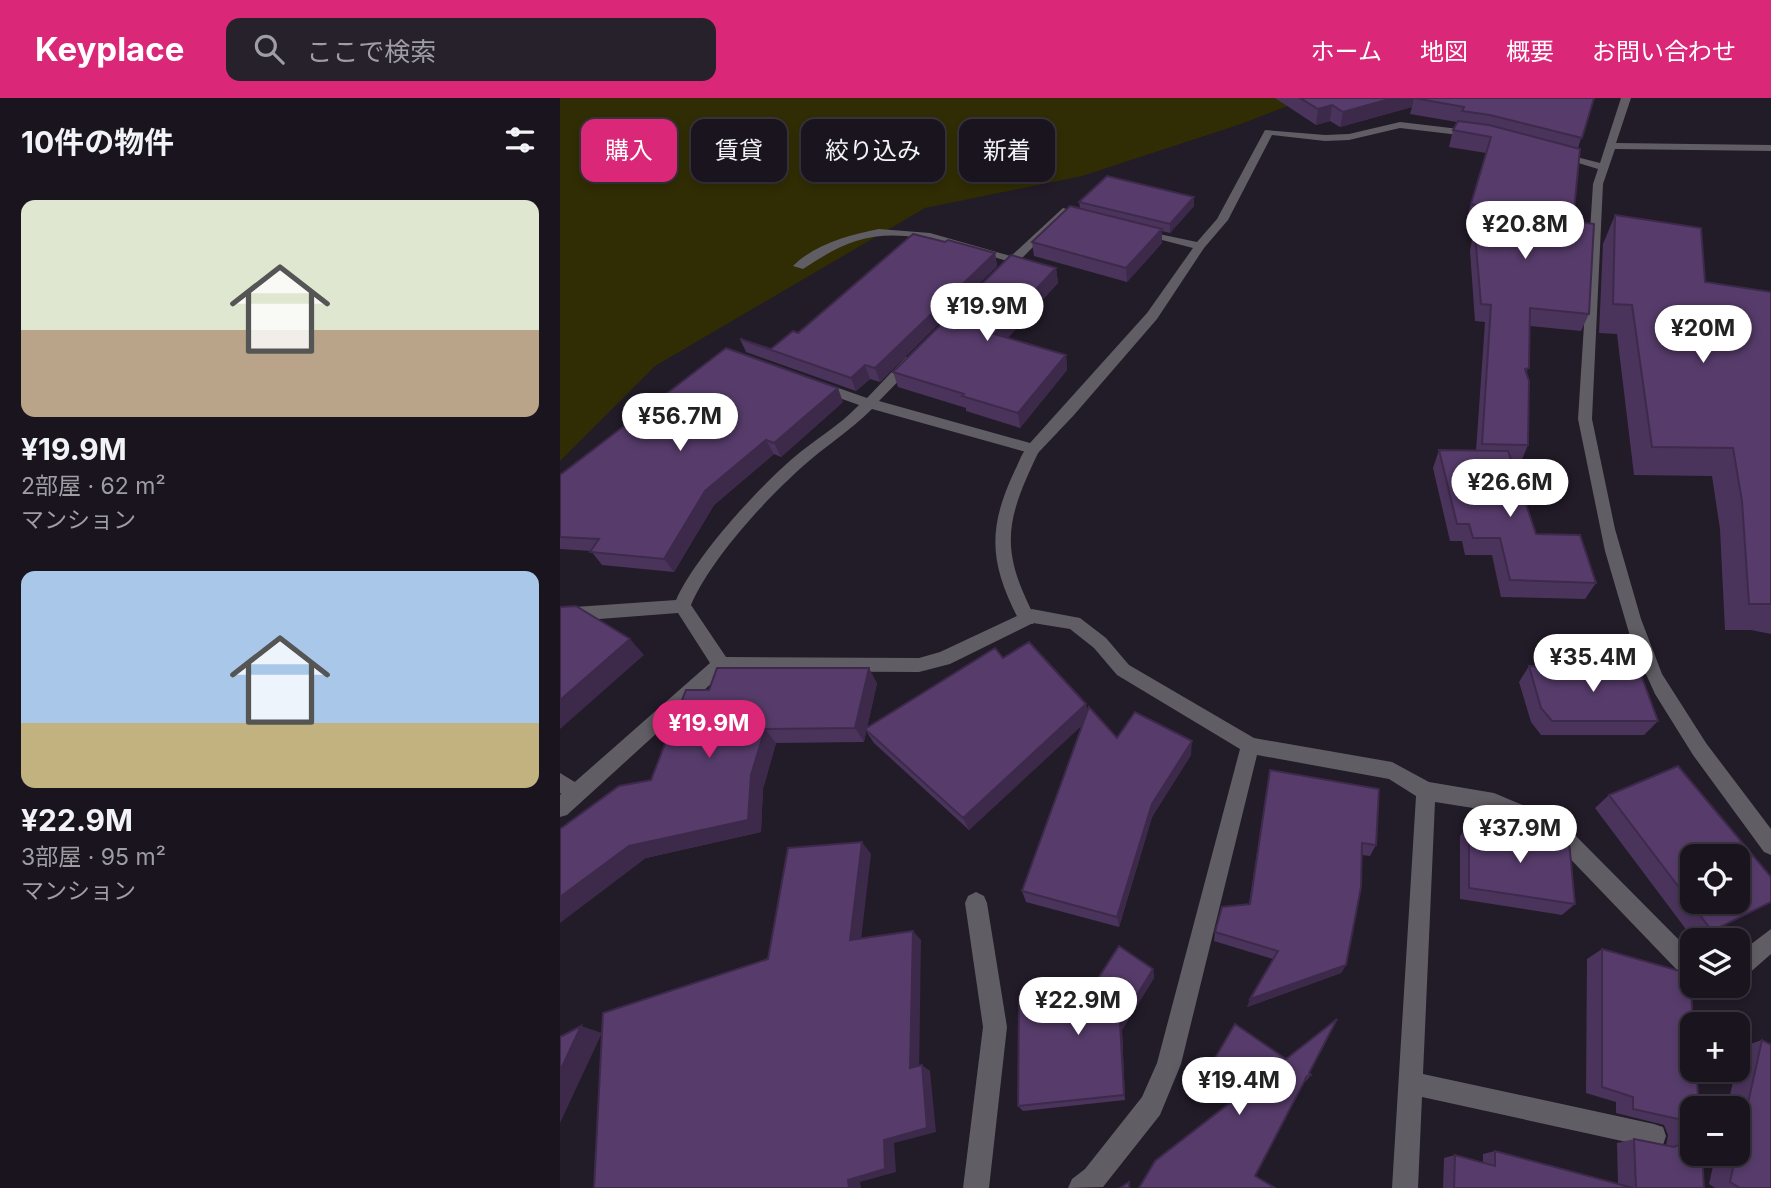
<!DOCTYPE html>
<html lang="ja">
<meta charset="utf-8">
<style>
body{margin:0;font-family:Inter,"Noto Sans JP",sans-serif;background:#27212b;color:#f1f3f6;height:100vh;display:flex;flex-direction:column;font-size:26px;white-space:nowrap}
*{box-sizing:border-box;margin:0}
p{font-size:23px;color:#9f9ea4}
.icon{flex:none;width:38px;height:38px;fill:none;stroke:currentColor;stroke-width:2;stroke-linecap:round;stroke-linejoin:round}
.map{position:relative;flex:1;overflow:hidden}
.panel{display:flex;flex-direction:column;background:#1a141e;width:560px}
.panel>*{flex:none}
.guide{position:absolute;left:21px;top:21px;width:665px;height:63px;display:flex;gap:14px}
.buttons{position:absolute;left:1120px;top:746px;display:grid;gap:14px}
.buttons a{display:grid;place-items:center;width:70px;height:70px;border-radius:14px;background:#1a141e;box-shadow:0 4px 10px #0003,0 0 0 2px #38333c;font-size:35px}
.price{position:absolute;translate:-50% -60px;padding:0 16px;border-radius:24px;background:#fff;color:#222;font-size:23px;line-height:46px;filter:drop-shadow(0 2px 4px #0008)}
.price::after{content:'';position:absolute;left:50%;top:42px;width:21px;height:16px;margin-left:-10px;background:inherit;clip-path:polygon(0 0,100% 0,50% 100%)}
.price.current{background:#db2777;color:#fff}
ul{padding:0;list-style:none}
li{display:grid;align-content:center;gap:14px;height:371px;padding:0 21px}
li span{display:grid;place-items:center;height:217px;border-radius:14px;color:#555}
li>.icon{margin-inline-start:auto}
span .icon{width:126px;height:126px;fill:#fffc;stroke-width:1}
li b{font-size:30px}
h2{display:flex;justify-content:space-between;align-items:center;height:84px;padding:0 21px;font-size:30px}
.pill{padding:0 24px;border-radius:14px;background:#1a141e;box-shadow:0 4px 10px #0003,0 0 0 2px #38333c;font-size:24px;line-height:63px}
.pill.current{background:#db2777;color:#fff}
header{display:flex;align-items:center;gap:42px;box-sizing:border-box;height:98px;padding:0 35px;background:#db2777;color:#fff}
header strong{font-size:33px}
nav{display:flex;gap:38px;margin-inline-start:auto;font-size:24px}
.search{width:490px;height:63px;background:#27212b;display:flex;align-items:center;gap:18px;box-sizing:border-box;padding:0 24px;border-radius:14px;color:#9f9ea4;font-size:26px}
main{display:flex;flex:1;min-height:0}
.map>svg:first-child{display:block}
.green{fill:#302d04}
.lines{fill:none;stroke-linecap:round;stroke-linejoin:round}
.service{fill:#615d64;fill-rule:evenodd}
.minor{fill:#615d64;fill-rule:evenodd}
.wall{fill:#4b345c}
.shaded-wall{fill:#3d2a4b}
.building{fill:#573c6b;stroke:#3d2a4b;stroke-width:2;fill-rule:evenodd}
</style>
<header>
<strong>Keyplace</strong>
<div class="search"><svg class="icon" aria-label="search" viewBox="0 0 24 24"><circle cx="10" cy="10" r="6"/><path d="M15 15l6 6"/></svg>ここで検索</div>
<nav><a>ホーム</a><a>地図</a><a>概要</a><a>お問い合わせ</a></nav>
</header>
<main>
<section class="panel">
<h2>10件の物件<svg class="icon" aria-label="filters" viewBox="0 0 24 24"><path d="M4 7h16M4 17h16"/><circle cx="9" cy="7" r="2"/><circle cx="15" cy="17" r="2"/></svg></h2>
<ul>
<li><span style="background:linear-gradient(#dfe7d0 60%,#b9a48a 0)"><svg class="icon" aria-label="home" viewBox="0 0 24 24"><path d="M3 11l9-7 9 7M6 9v11h12V9"/></svg></span><div><b>¥19.9M</b><p>2部屋 · 62 m²</p><p>マンション</p></div></li>
<li><span style="background:linear-gradient(#a9c7e8 70%,#c2b280 0)"><svg class="icon" aria-label="home" viewBox="0 0 24 24"><path d="M3 11l9-7 9 7M6 9v11h12V9"/></svg></span><div><b>¥22.9M</b><p>3部屋 · 95 m²</p><p>マンション</p></div></li>
</ul>
</section>
<div class="map">
<svg width="1211" height="1090" viewBox="0 0 1211 1090">
<rect width="100%" height="100%" fill="#221b28"/>
<!-- green -->
<path class="green" d="M0,0H748L681,26L522,78L365,110L95,268L0,363Z"/>
<g class="lines">
<!-- service -->
<path class="service" d="M319,131L370,135L461,161L455,165C405,152 348,126 296,143C277,149 260,160 243,171L233,168C255,146 289,137 319,131Z
M473,346L480,351C446,422 438,449 476,521L473,526H461C430,467 426,433 455,372C460,363 463,349 473,346Z
M0,675L23,689L26,695L23,701L16,704L0,695Z"/>
<!-- minor -->
<path class="minor" d="M1061,0H1071L1056,45L1211,47V53L1055,51L1043,86L1032,321L1055,431L1081,521L1102,576L1146,645L1211,731V757L1204,754L1133,657L1095,596L1072,545L1045,453L1018,321L1033,86L1038,71L992,57L997,54L1040,65Z
M840,24L916,33L921,36L916,39L840,30L789,42L765,43L712,37L668,122L644,150L597,221L514,317L478,355L473,356L312,311C290,333 264,349 242,369C204,403 151,461 131,507L166,559L359,560L380,554L472,511L520,520L546,540L569,567L694,640L832,664L869,684L934,695L974,712L1010,732L1132,855V878L1116,871L996,746L932,713L875,704L863,976L1094,1026L1103,1029L1106,1038L1103,1047L1094,1050L862,999L858,1090H832L856,698L829,681L697,657L621,966L600,1017L543,1089L508,1090L512,1081L525,1071L582,999L597,965L680,651L557,577L534,550L510,531L473,525L390,566L359,574L165,573L7,717L0,719V697L150,565L118,515L0,524V510L116,502C136,458 195,393 232,361C254,342 279,328 299,307L254,291V285H264L307,300L346,259H356V265L319,303L470,345L587,215L633,150L575,135V131L637,144L657,121L705,32L765,37L789,36Z
M503,110L534,119L528,122L505,117L445,177H437V171Z
M416,794L424,798L427,805L447,929L429,1090H403L423,929L405,805L408,798Z
M1211,831V856L1186,878L1178,881V856Z"/>
</g>
<!-- wall -->
<path class="wall" d="M715,0H1034L1018,50L1013,123L1029,216L1021,233L970,228L967,276L968,347L961,364L951,363L976,436L1036,485L1025,501L941,499L932,457H905L902,443H890L873,370L879,352L916,353L925,224L915,223L910,153L915,124L906,123L926,55L889,49L893,32L897,24L850,16L852,9L780,29L770,23L756,27Z
M634,99V108L610,135L602,133V145L567,184L474,158L472,144L520,110L519,104Z
M1055,117L1145,184L1211,194V536L1191,532H1165L1160,431L1152,378L1074,377L1057,236L1039,235L1043,146Z
M385,144L435,155L437,168L320,284L310,281L296,293L186,254L180,241L211,251Z
M496,170L498,185L447,240L506,257L507,272L460,330L406,313V310L338,289L333,274Z
M283,304L221,359L214,356L154,407L114,474L42,467L31,453L0,451V377Z
M443,560L526,606L527,613L557,640L631,657L592,719L559,829L466,804L462,793L522,627L409,732L314,645L306,633L304,644L216,645L203,691L201,734L86,760L91,682L149,592L317,585L307,630Z
M969,568L1098,623L1084,637H981L971,624L959,584Z
M710,672L816,747L810,758L802,757L786,867L781,875L687,909L713,861L654,843L655,834L689,806Z
M1049,697L1211,804L1136,842H1134L1035,710Z
M909,726L1015,806L1002,817L900,801V738Z
M1042,851L1130,876L1144,1090H883L884,1060L895,1057L923,1065V1056L935,1053L1058,1086L1057,1045L1074,1041L1106,1048L1108,1037L1104,1027L1056,1015V1004L1026,995L1027,861Z
M593,871L594,880L562,932L565,1002L463,1013L458,1008L530,893Z
M1202,942L1211,1090H1155L1149,1086L1156,1055H1178V1010H1167L1176,971H1178V964L1181,949Z
M749,975L751,977L746,983L579,1090L691,989L637,994L638,989Z"/>
<!-- shaded-wall -->
<path class="shaded-wall" d="M833,0H860H854L852,9L780,29L783,14Z
M772,7L770,23L756,27L758,11Z
M634,99V108L610,135V126Z
M602,131V145L567,184L566,170Z
M435,155L437,168L320,284L315,270Z
M496,170L498,185L437,252L434,236Z
M506,257L507,272L460,330L458,315Z
M305,267L310,281L296,293L291,280Z
M278,290L283,304L221,359L214,345Z
M206,342L214,356L154,407L114,474L104,461L145,393Z
M70,541L84,557L0,631V602Z
M309,570L317,585L304,644L295,630Z
M526,606L529,621L409,732L403,720Z
M205,631L216,645L203,691L201,734L86,760L0,825V799L69,748L191,677Z
M632,643L631,657L592,719L559,829L557,819L592,706Z
M302,744L311,756L300,851L290,842Z
M353,833L361,842L359,976L350,970Z
M786,867L781,875L687,909L690,901Z
M593,871L594,880L562,932L565,1002L564,997L560,925Z
M21,928L42,935L0,1025V973Z
M362,967L370,973L376,1034L334,1045L336,1074L300,1084L301,1090H289L288,1082L324,1042Z"/>
<!-- building -->
<path class="building" d="M740,0H833L783,14L772,7L758,11Z
M854,0H1034L1022,40L930,17L902,13L904,9Z
M898,23L929,27L1020,51L1013,123L1034,126L1029,216L970,210L969,270L965,271L969,283L968,347L922,346L931,207L921,206L915,136L920,108L911,106L931,39L893,32Z
M547,78L634,99L610,126L519,104Z
M510,108L602,131L566,170L472,144Z
M1055,117L1141,130L1145,184L1211,194V506H1189L1182,403L1173,350L1092,349L1072,207L1053,206Z
M353,136L385,144L388,142L435,155L315,270L305,267L291,280L180,241L211,251L233,233L238,235Z
M451,157L496,170L434,236L506,257L458,315L402,298L404,296L333,274Z
M166,250L278,290L214,345L206,342L145,393L104,461L30,454L39,441L0,439V377Z
M879,352L948,353L976,436L1020,437L1036,485L950,482L940,440H913L909,426H897Z
M16,508L70,541L0,602V509Z
M469,544L526,606L403,720L305,631L435,550L443,560Z
M969,568L1078,569L1098,623H992L981,610Z
M157,570H309L295,630L205,631L191,677L188,722L69,748L0,799V731L59,688L91,682L126,592H149Z
M529,609L557,640L575,614L632,643L592,706L557,819L462,793Z
M1118,668L1211,779V804L1152,833L1049,697ZM1132,758H1178V803H1132Z
M710,672L819,691L816,747L802,745L801,789L786,867L690,901L718,853L655,834L662,809L690,806Z
M909,726L1009,743L1015,806L909,790Z
M302,744L290,842L353,833L350,970L362,967L367,1030L324,1042L325,1071L288,1082L289,1090H34L43,915L208,861L228,750Z
M559,848L593,871L560,925L564,997L458,1008L459,899L530,893Z
M1042,851L1130,876L1133,926H1132V971H1136L1139,1010H1132V1055H1142L1144,1090H1076L1074,1041L1114,1049L1125,1044L1128,1033L1123,1022L1073,1011V999L1042,989Z
M777,921L749,975L751,977L747,978L695,1078L715,1090H579L595,1063L698,983L638,989L675,926L726,961Z
M21,928L0,973V939Z
M1202,942L1211,947V1090H1180L1170,1084L1176,1055H1178V1050Z
M935,1053L1073,1090H894L895,1057L935,1068Z
M569,1084V1090H560Z"/>
</svg>
<div class="buttons">
<a><svg class="icon" aria-label="locate" viewBox="0 0 24 24"><circle cx="12" cy="12" r="6"/><path d="M12 2v4M12 18v4M2 12h4M18 12h4"/></svg></a>
<a><svg class="icon" aria-label="layers" viewBox="0 0 24 24"><path d="M12 4l9 5-9 5-9-5zM3 14l9 5 9-5"/></svg></a>
<a>+</a>
<a>−</a>
</div>
<b class="price" style="left:965px;top:163px">¥20.8M</b>
<b class="price" style="left:427px;top:245px">¥19.9M</b>
<b class="price" style="left:1143px;top:267px">¥20M</b>
<b class="price" style="left:120px;top:355px">¥56.7M</b>
<b class="price" style="left:950px;top:421px">¥26.6M</b>
<b class="price" style="left:1033px;top:596px">¥35.4M</b>
<b class="price current" style="left:149px;top:662px">¥19.9M</b>
<b class="price" style="left:960px;top:767px">¥37.9M</b>
<b class="price" style="left:518px;top:939px">¥22.9M</b>
<b class="price" style="left:679px;top:1019px">¥19.4M</b>
<div class="guide">
<a class="pill current">購入</a>
<a class="pill">賃貸</a>
<a class="pill">絞り込み</a>
<a class="pill">新着</a>
</div>
</div>
</main>
